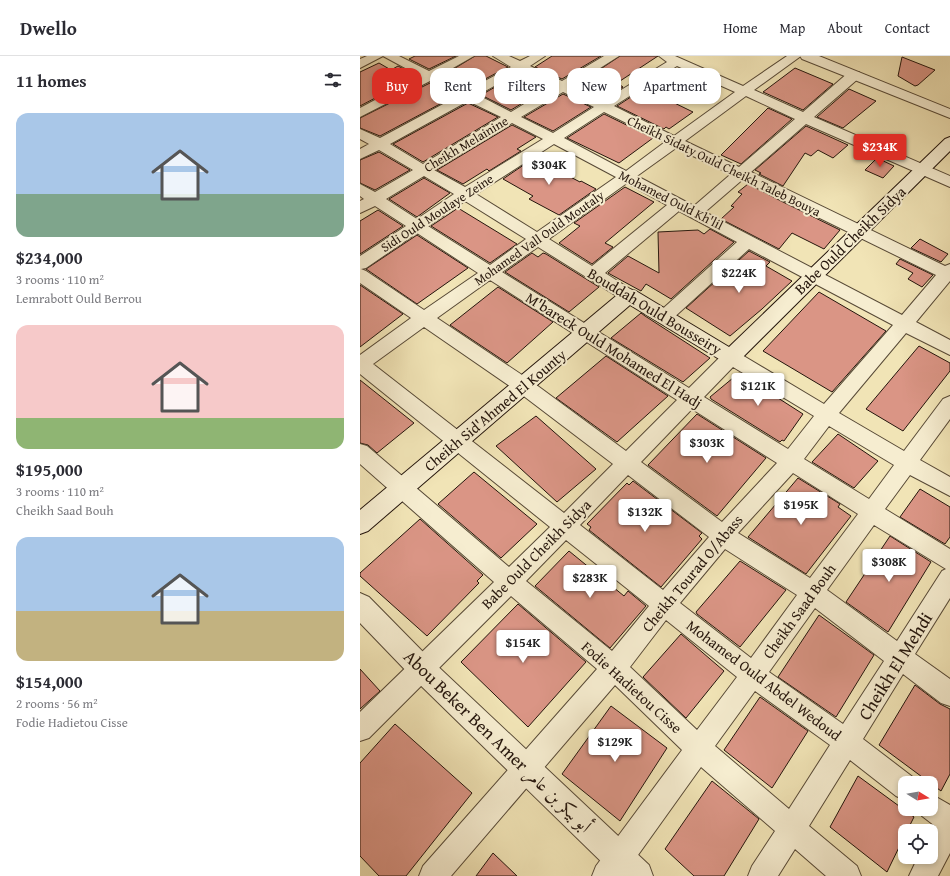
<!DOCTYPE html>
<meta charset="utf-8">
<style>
body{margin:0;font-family:"Gentium Book Plus",Amiri,serif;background:#f2f2f3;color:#2b2b33;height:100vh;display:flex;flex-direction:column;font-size:15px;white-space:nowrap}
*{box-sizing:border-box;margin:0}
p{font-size:13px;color:#7c7c81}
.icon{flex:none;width:22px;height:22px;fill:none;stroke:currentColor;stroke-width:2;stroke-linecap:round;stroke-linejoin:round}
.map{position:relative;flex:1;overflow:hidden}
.drawer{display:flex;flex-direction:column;background:#fff;width:360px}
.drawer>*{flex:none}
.hud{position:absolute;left:12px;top:12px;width:380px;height:36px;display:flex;gap:8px}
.needle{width:26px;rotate:101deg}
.buttons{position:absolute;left:538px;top:720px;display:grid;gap:8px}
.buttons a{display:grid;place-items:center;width:40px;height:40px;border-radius:8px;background:#fff;box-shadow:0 2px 6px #0003;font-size:20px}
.price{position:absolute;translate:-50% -34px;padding:0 9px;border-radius:4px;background:#fff;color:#222;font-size:13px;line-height:26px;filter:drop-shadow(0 1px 2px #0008)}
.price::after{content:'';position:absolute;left:50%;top:24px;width:12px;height:9px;margin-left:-6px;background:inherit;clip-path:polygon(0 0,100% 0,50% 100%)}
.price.current{background:#d93025;color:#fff}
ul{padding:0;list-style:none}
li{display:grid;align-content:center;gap:8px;height:212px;padding:0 16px}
li span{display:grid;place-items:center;height:124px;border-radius:12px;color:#555}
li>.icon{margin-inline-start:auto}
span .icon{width:72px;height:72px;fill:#fffc;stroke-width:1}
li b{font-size:17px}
h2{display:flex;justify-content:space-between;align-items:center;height:48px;padding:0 16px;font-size:17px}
.chip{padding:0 14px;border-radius:12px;background:#fff;box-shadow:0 2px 6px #0003;font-size:14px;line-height:36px}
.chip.current{background:#d93025;color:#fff}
header{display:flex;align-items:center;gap:24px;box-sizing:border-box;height:56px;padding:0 20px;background:#fff;border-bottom:1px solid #e1e1e2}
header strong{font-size:19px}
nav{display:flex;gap:22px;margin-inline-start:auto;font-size:14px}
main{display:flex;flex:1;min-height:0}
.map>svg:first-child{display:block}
.building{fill:#da9585;stroke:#24150c}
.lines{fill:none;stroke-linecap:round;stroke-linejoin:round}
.minor-casing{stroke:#574936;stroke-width:2}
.tertiary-casing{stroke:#574936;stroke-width:2}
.secondary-casing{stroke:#24150c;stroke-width:2}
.minor{fill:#f6edd0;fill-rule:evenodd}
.tertiary{fill:#f6edd0;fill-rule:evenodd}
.secondary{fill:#f6edd0;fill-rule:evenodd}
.labels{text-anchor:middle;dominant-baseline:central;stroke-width:4;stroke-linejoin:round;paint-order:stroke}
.far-street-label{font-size:13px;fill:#24150c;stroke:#f6edd0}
.street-label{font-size:15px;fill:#24150c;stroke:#f6edd0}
.near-street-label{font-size:18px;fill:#24150c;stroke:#f6edd0}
</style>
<header>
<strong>Dwello</strong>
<nav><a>Home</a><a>Map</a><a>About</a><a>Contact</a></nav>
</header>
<main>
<section class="drawer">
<h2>11 homes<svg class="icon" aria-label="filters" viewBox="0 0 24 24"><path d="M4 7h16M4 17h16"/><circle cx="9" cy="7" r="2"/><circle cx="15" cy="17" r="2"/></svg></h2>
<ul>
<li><span style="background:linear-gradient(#a9c7e8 65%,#7fa58c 0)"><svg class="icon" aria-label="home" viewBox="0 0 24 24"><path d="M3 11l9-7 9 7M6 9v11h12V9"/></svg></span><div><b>$234,000</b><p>3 rooms · 110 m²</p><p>Lemrabott Ould Berrou</p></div></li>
<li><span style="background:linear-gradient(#f6c9c9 75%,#8fb573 0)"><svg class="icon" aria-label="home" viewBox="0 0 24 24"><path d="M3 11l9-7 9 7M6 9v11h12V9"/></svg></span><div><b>$195,000</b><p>3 rooms · 110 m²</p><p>Cheikh Saad Bouh</p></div></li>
<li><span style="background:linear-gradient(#a9c7e8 60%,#c2b280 0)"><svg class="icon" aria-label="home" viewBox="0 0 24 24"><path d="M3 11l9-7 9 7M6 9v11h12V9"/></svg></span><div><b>$154,000</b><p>2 rooms · 56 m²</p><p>Fodie Hadietou Cisse</p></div></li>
</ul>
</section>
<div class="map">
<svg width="590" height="820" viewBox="0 0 590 820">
<rect width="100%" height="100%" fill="#f1e4b6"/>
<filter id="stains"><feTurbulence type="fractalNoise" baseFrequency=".005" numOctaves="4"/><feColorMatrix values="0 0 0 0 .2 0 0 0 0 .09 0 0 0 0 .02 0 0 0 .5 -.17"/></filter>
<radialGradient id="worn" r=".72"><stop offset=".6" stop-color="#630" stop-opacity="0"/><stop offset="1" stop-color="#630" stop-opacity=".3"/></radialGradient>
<!-- building -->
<path class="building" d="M55,0H96L69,13L49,3Z
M115,0H126L148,11L108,32L82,20Z
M192,0H241L202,23L175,11Z
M260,0H298L257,27L263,31L243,43L215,30Z
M542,1L575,14L558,29L555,30L538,20Z
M19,7L31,14L38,10L57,20L0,50V16Z
M435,12L473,28L443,54L403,36Z
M160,17L189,31L151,54L121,39Z
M70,27L95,40L20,80L0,72V62Z
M489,33L516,45L483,72L457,61Z
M277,37L294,45L300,40L333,56L309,73L306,71L304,73L257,50Z
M203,38L231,51L193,75L164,61Z
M108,47L138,61L63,106L33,88Z
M408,52L432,63L381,108L361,99Z
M244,58L293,82L259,107L207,82Z
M152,69L176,81L157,93L161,95L129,115L127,113L103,128L77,114Z
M446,70L488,89L473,102L458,94L451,100L445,97L423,130L399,118L401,117L395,114Z
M19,96L50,114L15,134L0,127V104Z
M174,102L220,126L221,125L236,133L199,159L169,143L173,140L143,123Z
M517,102L534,110L523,122L505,114Z
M64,122L90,137L57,161L29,143Z
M388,128L423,146L480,174L464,193L432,177L419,193L361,163L374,151L371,150L382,138L378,136Z
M265,131L294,146L245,187L253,191L232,208L199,187L220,170L214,167Z
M98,152L157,188L130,207L71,170Z
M18,154L43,170L0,198V165Z
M350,173L374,186L311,243L286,228L281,235L248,217L268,200L299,217L298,176L338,174L344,178Z
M57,179L108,212L57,248L6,213Z
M560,183L588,198L581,206L551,192Z
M389,195L410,206L406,210L432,225L402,253L370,280L326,252Z
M172,197L178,201L183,197L186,198L239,231L209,256L145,216Z
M540,203L573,219L562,231L548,223L553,217L536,208Z
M0,229L43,258L0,291Z
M138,231L193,266L147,307L90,269Z
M459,236L526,275L472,336L403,295Z
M281,257L285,260L350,302L323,326L251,282Z
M559,290L590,307V315L543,375L506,353Z
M246,300L308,340L257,386L196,342Z
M379,317L443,358L424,385L422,384L420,386L351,343L350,341Z
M0,324L54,367L17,397L8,389L0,387Z
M337,358L406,402L357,460L288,409Z
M176,360L236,413L197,446L136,390Z
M478,378L518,405L494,432L452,406Z
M114,416L177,468L141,502L78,448Z
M438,422L480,448L478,451L491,460L446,518L388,481Z
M273,425L342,477L339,480L342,483L301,531L229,474L231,471L227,468L267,427L269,429Z
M560,433L590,451V481L585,488L540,461Z
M60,463L123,519L117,525L119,527L67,580L0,520V517Z
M530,480L571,506L528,576L486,546Z
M209,495L264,540L268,535L286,550L250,592L175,530Z
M380,505L426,534L380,591L337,558L336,556Z
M158,548L226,606L168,671L101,606Z
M459,559L514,599L476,661L418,621Z
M321,578L364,615L326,662L283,621Z
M0,613L20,635L0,653Z
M555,629L580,648L590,653V718L581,735L519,689Z
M400,641L448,675L412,732L364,694Z
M251,650L307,692L260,765L202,718Z
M35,668L112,737L46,820H19L0,800V707Z
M498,720L554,761L547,775H545V779L527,816L470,771Z
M352,725L399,763L364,820H334L305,793Z
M133,797L157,820H116Z"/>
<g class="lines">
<defs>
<path id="minor" d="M7,0H39L69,15L99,0H114L79,20L108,34L151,11L133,0H149L160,5L170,0H185L170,10L202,25L244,0H259L212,30L243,45L307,6L299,0H315L383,30L427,0H441L394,34L443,56L489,16H499L500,19L499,22L454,61L590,120V131L446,68L391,116L585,210L590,208V225L556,266L590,284V299L546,277L479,357L544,395L583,343L590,340V363L560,404L590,421V440L550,419L525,453L590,493V542L555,598L590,623V650L581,647L543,618L503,683L554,722L556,727H545V744L536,740L490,704L449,770L497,810L501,820H466L435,793L418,820H388L392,810L415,775L341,711L263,820H232L236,810L322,694L255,629L91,820H59L63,810L237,613L151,540L9,682L0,685V656L134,526L0,408V388L7,390L149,511L190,471L0,318V299L51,262L0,227V200L46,170L15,150L0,157V145L4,143L0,140V128L15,136L53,114L19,94L0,103V93L9,88L0,83V73L20,82L98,40L70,25L0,61V52L60,20L23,0L0,12V3ZM317,10L375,36L314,80L254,50ZM161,15L192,31L151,56L118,39ZM203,36L234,51L193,77L161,61ZM386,40L435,63L379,111L325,85ZM108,45L141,61L63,108L30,88ZM244,56L305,86L266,115L204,82ZM152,67L183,83L105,131L74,114ZM194,88L256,121L177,176L116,138ZM316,92L371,118L334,150L277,120ZM64,120L94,138L57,163L26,143ZM382,124L576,219L542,259L345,156ZM267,127L307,149L232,210L189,183ZM105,145L166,183L130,209L68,170ZM319,155L377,186L298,257L295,261L298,265L304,267L310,265L389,193L533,269L464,348L377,296L371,294L365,296L329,332L142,216L178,191L263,244L269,246L275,244L277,240L275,236L245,217ZM57,177L118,217L64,254L6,215L1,213L6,212ZM130,224L317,344L266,395L171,325L77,262ZM64,271L157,335L253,408L204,457L13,308ZM373,311L454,360L428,393L344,341ZM332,353L417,407L362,466L281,406ZM469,370L534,409L509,443L444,403ZM433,417L498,458L450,522L378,477ZM268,419L349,481L303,534L220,469ZM514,469L586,513L582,515L537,585L467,534ZM206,484L289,550L252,595L166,525ZM365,493L437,539L391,602L320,547ZM455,552L524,605L483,668L409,616ZM306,564L377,621L337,674L270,611ZM395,635L470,689L429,753L355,690Z
M571,738L590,749V797L578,820H549L558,801H571V777L575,770L562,760L559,753H571Z"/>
<path id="tertiary" d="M440,0H459L590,53V62L442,3Z
M0,537L9,541L70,603L289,809L293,820H256L52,621L0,567Z"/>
<path id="secondary" d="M590,81V95L378,306L371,309L364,306L270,249L8,475L0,478V454L262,235L269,233L276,235L369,291L585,83Z"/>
</defs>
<!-- minor casing -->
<use href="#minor" class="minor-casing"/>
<!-- tertiary casing -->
<use href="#tertiary" class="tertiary-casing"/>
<!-- secondary casing -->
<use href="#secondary" class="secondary-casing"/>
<!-- minor -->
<use href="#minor" class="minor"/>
<!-- tertiary -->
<use href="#tertiary" class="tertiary"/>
<!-- secondary -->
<use href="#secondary" class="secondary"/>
</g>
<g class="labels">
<!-- far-street labels -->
<g class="far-street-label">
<text transform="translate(106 88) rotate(-31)">Cheikh Melainine</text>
<text transform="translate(364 110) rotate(26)">Cheikh Sidaty Ould Cheikh Taleb Bouya</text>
<text transform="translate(311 144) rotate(27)">Mohamed Ould Kh'lil</text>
<text transform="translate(77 157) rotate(-33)">Sidi Ould Moulaye Zeine</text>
<text transform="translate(179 182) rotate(-35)">Mohamed Vall Ould Moutaly</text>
</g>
<!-- street labels -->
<g class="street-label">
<text transform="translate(490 184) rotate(-44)">Babe Ould Cheikh Sidya</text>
<text transform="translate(295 255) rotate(31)">Bouddah Ould Bousseiry</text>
<text transform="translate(254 294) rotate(32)">M'bareck Ould Mohamed El Hadj</text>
<text transform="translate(135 354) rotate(-40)">Cheikh Sid'Ahmed El Kounty</text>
<text transform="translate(176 498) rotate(-45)">Babe Ould Cheikh Sidya</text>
<text transform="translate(332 517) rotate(-50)">Cheikh Tourad O/Abass</text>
<text transform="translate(439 555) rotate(-54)">Cheikh Saad Bouh</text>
<text transform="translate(404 624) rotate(37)">Mohamed Ould Abdel Wedoud</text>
<text transform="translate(272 631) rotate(42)">Fodie Hadietou Cisse</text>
</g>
<!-- near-street labels -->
<g class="near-street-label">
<text transform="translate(535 610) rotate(-58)">Cheikh El Mehdi</text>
<text transform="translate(138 685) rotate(44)">Abou Beker Ben Amer أبو بيكر بن عامر</text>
</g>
</g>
<rect width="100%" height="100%" filter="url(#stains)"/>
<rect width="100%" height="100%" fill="url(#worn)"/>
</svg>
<div class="buttons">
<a><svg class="needle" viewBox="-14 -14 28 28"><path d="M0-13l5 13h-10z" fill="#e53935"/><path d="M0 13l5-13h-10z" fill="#7c7c81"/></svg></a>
<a><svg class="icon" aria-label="locate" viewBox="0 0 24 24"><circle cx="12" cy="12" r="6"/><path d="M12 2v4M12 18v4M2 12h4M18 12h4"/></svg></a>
</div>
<b class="price current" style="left:520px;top:112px">$234K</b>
<b class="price" style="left:189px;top:130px">$304K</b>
<b class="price" style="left:379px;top:238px">$224K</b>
<b class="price" style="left:398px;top:351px">$121K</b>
<b class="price" style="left:347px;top:408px">$303K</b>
<b class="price" style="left:441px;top:470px">$195K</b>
<b class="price" style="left:285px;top:477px">$132K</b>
<b class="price" style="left:529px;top:527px">$308K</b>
<b class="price" style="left:230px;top:543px">$283K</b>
<b class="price" style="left:163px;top:608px">$154K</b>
<b class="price" style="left:255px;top:707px">$129K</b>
<div class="hud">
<a class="chip current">Buy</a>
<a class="chip">Rent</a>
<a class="chip">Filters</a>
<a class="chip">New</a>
<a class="chip">Apartment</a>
</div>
</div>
</main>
